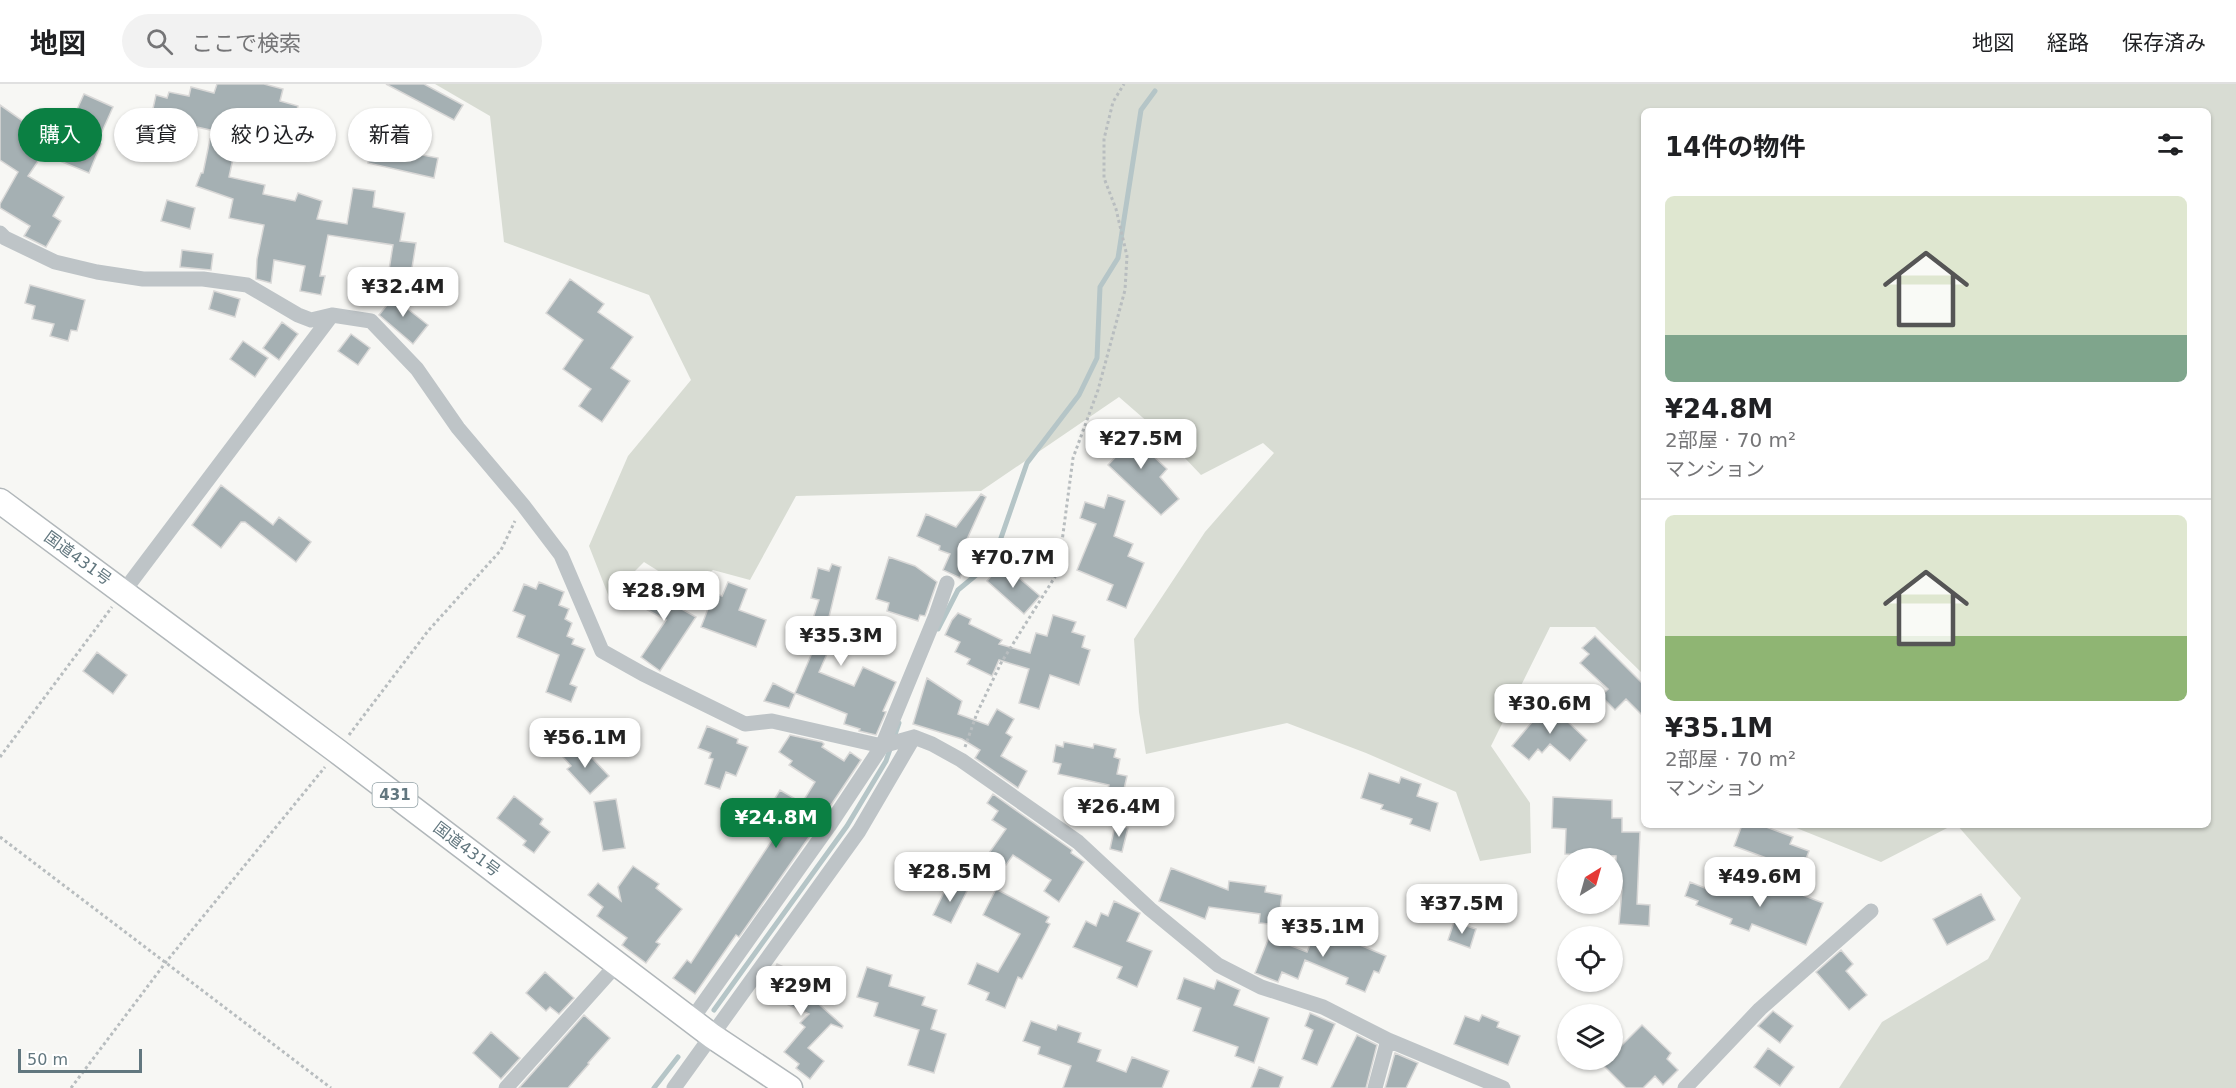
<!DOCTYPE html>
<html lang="ja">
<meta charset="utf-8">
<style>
body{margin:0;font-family:"DejaVu Sans","Noto Sans JP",sans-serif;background:#f2f2f2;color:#202124;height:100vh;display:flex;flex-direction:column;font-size:22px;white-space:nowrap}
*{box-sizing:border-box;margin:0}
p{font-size:20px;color:#757577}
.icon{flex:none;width:33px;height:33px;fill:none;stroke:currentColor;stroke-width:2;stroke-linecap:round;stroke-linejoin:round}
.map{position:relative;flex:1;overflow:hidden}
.sheet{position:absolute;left:1641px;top:24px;width:570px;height:720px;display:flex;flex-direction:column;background:#fff;border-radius:9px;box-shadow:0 2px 4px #0004}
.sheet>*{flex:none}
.hud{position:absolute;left:18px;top:24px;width:570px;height:54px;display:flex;gap:12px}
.needle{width:39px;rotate:37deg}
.buttons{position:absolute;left:1557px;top:764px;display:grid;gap:12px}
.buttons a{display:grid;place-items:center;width:66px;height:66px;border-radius:50%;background:#fff;box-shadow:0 2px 4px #0004;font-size:30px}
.scale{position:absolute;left:18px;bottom:15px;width:124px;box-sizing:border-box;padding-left:6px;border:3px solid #62777f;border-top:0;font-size:16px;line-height:21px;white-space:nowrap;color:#62777f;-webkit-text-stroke:4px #fff;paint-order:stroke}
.price{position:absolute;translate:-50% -51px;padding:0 14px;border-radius:12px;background:#fff;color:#222;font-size:20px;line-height:39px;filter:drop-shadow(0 2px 3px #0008)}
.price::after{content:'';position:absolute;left:50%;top:36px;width:18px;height:14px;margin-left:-9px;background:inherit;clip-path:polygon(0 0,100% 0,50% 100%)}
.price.current{background:#0b8043;color:#fff}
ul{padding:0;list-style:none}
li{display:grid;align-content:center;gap:12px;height:318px;padding:0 24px}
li+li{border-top:2px solid #e0e0e0}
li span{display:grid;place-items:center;height:186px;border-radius:9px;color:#555}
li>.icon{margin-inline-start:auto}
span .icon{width:108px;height:108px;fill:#fffc;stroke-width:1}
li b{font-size:26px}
h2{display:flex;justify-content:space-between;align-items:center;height:72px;padding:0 24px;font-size:26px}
.pill{padding:0 21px;border-radius:27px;background:#fff;box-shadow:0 2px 4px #0004;font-size:21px;line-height:54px}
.pill.current{background:#0b8043;color:#fff}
header{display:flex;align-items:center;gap:36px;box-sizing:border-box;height:84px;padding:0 30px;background:#fff;border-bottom:2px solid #e0e0e0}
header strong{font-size:28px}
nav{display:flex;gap:33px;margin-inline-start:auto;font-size:21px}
.search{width:420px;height:54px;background:#f2f2f2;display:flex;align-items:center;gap:15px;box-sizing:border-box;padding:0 21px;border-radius:33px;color:#757577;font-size:22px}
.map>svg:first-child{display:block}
.green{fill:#d8dcd3}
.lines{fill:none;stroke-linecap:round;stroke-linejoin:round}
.stream{stroke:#b5c5c7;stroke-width:5}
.building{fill:#a5b0b3;stroke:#d9d8d7;stroke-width:1.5}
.trunk-casing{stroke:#b1b7ba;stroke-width:27}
.path{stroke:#b8bdbf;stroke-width:3;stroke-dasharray:3 3;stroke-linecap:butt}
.minor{stroke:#bec4c7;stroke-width:15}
.trunk{stroke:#fff;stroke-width:24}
.labels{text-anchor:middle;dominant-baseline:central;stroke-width:6;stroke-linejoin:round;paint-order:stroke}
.shield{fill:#fff;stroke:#91a0a5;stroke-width:1.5}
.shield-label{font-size:15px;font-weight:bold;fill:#62777f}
.street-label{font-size:16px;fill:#62777f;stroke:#fff}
</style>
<header>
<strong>地図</strong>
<div class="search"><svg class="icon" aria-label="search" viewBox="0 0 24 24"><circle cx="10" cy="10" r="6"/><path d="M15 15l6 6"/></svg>ここで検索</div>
<nav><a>地図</a><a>経路</a><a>保存済み</a></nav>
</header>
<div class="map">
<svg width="2236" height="1004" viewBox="0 0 2236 1004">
<rect width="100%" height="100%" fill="#f7f7f4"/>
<!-- green -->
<path class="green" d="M435,0H2236V1004H1839L1882,938L1988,875L2021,814L1957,741H2208V27H1644V591L1595,543H1550L1491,662L1530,719L1531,769L1480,777L1456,708L1366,669L1287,639L1146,670L1139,628L1134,555L1205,448L1274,369L1263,359L1201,391L1165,353L1119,313L981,407L796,412L750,496L713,486L687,505L644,478L609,513L589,462L628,372L691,296L649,211L504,158L490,32Z
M1789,741H1953L1881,778Z"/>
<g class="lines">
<!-- stream -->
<path class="stream" d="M938,545L958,506L993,477L1027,379L1079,311L1097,274L1100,203L1118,174L1141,26L1155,7
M714,926L847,742L886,677L899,639
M654,1004L678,973"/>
</g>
<!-- building -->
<path class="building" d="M217,0H264L283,5L280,17L298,22L292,46L223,29L219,48L179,39L180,35L152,29L156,11L167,14L169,8L189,12L191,3L214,9Z
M386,0H424L463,21L454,36Z
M84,10L113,23L97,59L101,60L89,89L43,70L28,92L64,113L53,132L61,137L46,163L24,152L30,142L0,124V120L18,88L0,76V21L67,68L80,37L73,34Z
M387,51L424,60L422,71L438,74L434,94L368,79L373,58L384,61Z
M210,55L236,61L229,93L265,101L263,110L295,117L298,109L322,117L317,135L347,140L353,104L375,107L373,123L405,129L400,157L416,159L411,190L389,186L393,161L328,151L320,192H325L321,211L300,207L305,182L274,176L271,199L256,195L257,175L264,141L229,134L233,115L196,102L201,89H203Z
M167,116L195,124L190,145L161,137Z
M182,166L213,170L211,186L180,183Z
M570,195L604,220L598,228L633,253L611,284L630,297L602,338L579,322L591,305L563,285L583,256L546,229Z
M30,201L85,216L77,247L71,246L68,257L50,252L54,240L32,235L35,222L25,219Z
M214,207L240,215L235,233L209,225Z
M398,207L409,216L404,222L428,241L413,260L379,231Z
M282,238L298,250L279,276L263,264Z
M351,250L370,264L358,281L338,267Z
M243,257L268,274L255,293L230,275Z
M1117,338L1167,385L1160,393L1179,415L1161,431L1108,381L1121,367L1105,352Z
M221,401L273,441L279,433L311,458L296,478L245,438H241L221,464L192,441Z
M981,410L986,413L959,473L967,476L960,494L943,486L950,470L939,466L940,462L917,452L926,430L956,443Z
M1108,411L1125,417L1114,452L1133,460L1128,472L1144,479L1126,524L1107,516L1113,501L1077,486L1096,440L1080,434L1085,418L1104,424Z
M889,473L915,482L937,498L925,532L920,531L918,537L887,527L889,519L876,515Z
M1002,479L1040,512L1024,530L987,497Z
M832,480L841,483L829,533L847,540L839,564L831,561L819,588L854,602L863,583L896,598L883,627L886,628L876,651L859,647L860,645L844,640L847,630L795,609L817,557L807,553L819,516L811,514L818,484L829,487Z
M647,495L683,514L678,523L696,533L660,587L641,573L666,536L633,518Z
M539,498L564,508L559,521L569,525L565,535L572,539L567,552L574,555L572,560L585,565L570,600L577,603L571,618L546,608L559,571L517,553L525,532L513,527L524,500L536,505Z
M728,498L747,505L739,526L766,536L756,563L701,543L714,509L722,512Z
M958,529L971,535L969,540L1002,556L999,560L1030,569L1036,549L1047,552L1053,531L1076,538L1072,548L1085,552L1082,563L1090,566L1079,601L1050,591L1039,625L1019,619L1029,585L999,576L992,592L967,580L970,575L955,568L960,558L945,551L952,536Z
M1595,552L1644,601V633L1626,615L1615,626L1601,612L1608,605L1580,579L1589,570L1582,564Z
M97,568L127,591L113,610L83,587Z
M927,594L962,617L958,630L988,641L997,625L1014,635L1006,649L1012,653L1001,672L1027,687L1018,704L975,674L980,666L962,655L913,640Z
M773,599L795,610L789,624L764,617Z
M1548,619L1587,656L1570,677L1550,660L1542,669L1538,665L1529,676L1512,662Z
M707,642L738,655L737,659L748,663L736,692L726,688L720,705L705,700L713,675L709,674L711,669L698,664Z
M790,651L822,658L824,660L822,663L844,677L850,668L861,676L821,736L739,853L736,851L695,910L673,894L687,876L691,879L786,735L769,724L780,706L802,719L815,698L789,681L792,677L779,668Z
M1064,658L1093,664L1094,660L1116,665L1114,673L1120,675L1117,690L1127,692L1122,714L1106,710L1109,701L1058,690L1061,680L1053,678L1056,661L1063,663Z
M578,659L609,692L590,710L567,685L571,682L563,673Z
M1369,689L1399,699L1401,693L1421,700L1417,712L1438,719L1430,747L1410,740L1412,735L1381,725L1383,721L1361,714Z
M993,710L1072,766L1071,769L1084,778L1059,818L1044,807L1051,796L1013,771L1006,781L989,769L1006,745L992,736L998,727L987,719Z
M514,712L543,735L540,740L550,748L534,769L523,761L526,757L497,734Z
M1553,713L1612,716V734H1622V748H1640L1637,820L1650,821L1649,842L1619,840L1622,805L1615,804L1616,772L1565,770L1566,745L1552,744Z
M616,715L625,764L603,767L594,718Z
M1115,741L1128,744L1122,768L1110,765Z
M1742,741H1761L1793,753L1790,760L1809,767L1803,783L1787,777L1785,781L1734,762Z
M633,782L659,800L656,804L682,825L656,858L660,860L646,879L622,861L627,854L597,832L603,823L588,811L598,799L621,817L618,803Z
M1171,784L1228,806L1229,797L1266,802L1265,808L1282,811L1278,841L1259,839L1260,830L1209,823L1205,835L1159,817Z
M1710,792L1738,803L1741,798L1773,811L1777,801L1823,819L1806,861L1752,840L1749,847L1730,840L1732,835L1696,821L1698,817L1685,812L1690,798L1705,804Z
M949,798L967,807L951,839L933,831Z
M996,805L1049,833L1046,838L1050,840L1022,895L1018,893L1005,924L986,916L989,909L968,900L977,879L998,888L1020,850L983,831Z
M1981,810L1995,836L1947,861L1933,835Z
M1114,817L1140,829L1127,857L1152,867L1137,903L1117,894L1122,883L1073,863L1086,837L1096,842L1101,829L1108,832Z
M1454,838L1476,845L1470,864L1448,856Z
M1319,839L1348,851L1346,855L1386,872L1379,889L1374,887L1365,908L1346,900L1348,894L1305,876L1298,895L1282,888L1278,898L1255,889L1269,853L1307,868Z
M1841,866L1853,880L1846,887L1867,911L1849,926L1816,888Z
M777,880L808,894L805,900L812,904L809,911L843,942L842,944L831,940L808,964L824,977L810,995L796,984L799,980L784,968L805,943L800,939L809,930L764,910Z
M867,883L892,891L889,902L925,913L922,921L937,926L931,945L946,950L934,989L908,981L919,946L874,932L878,919L857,913Z
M545,888L574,914L559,930L550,923L546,927L526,909Z
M1184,894L1214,905L1217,896L1240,906L1234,921L1269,934L1254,979L1235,972L1238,963L1193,947L1201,924L1177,915Z
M1773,927L1793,942L1780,959L1758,942Z
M1310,929L1335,940L1317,981L1302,975L1313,946L1305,942Z
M584,931L610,954L588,979L589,980L568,1004H519Z
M1482,931L1499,938L1497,943L1520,952L1508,981L1454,960L1465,932L1479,937Z
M1031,937L1056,946L1058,941L1081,949L1078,958L1101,966L1097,977L1126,988L1132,973L1169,987L1162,1004H1063L1071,982L1038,970L1040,963L1023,957Z
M1642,941L1671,969L1667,975L1678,986L1663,1001L1655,992L1643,1004H1626L1603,981L1609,975H1612V971Z
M491,948L520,974L501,995L473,969Z
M1357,951L1377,961L1366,1004H1331Z
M1768,964L1794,983L1780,1002L1754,983Z
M1395,969L1418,979L1406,1004H1385Z
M1259,983L1283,993L1279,1004H1251Z"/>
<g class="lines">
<defs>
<path id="trunk" d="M0,417L337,667L712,952L790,1004"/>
</defs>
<!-- trunk casing -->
<use href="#trunk" class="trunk-casing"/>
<!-- path -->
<path class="path" d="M349,651L428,547L501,466L515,437
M965,663L977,629L1001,579L1058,488L1073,374L1098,306L1125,206L1127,172L1116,125L1104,94V55L1113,18L1124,0
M0,673L112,523
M0,753L331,1004
M71,1004L166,878L325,683"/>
<!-- minor -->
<path class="minor" d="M0,149L5,154L55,178L97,188L143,195H203L247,201L298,231L311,236L332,231L371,237L417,285L458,344L523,421L561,471L602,567L643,590L745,640L772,637L882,662L914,653L932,660L961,676L1078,758L1150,825L1218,881L1261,903L1323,923L1388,956L1503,1004
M124,507L332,231
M692,935L829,742L882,662L936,531L947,499
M506,1004L618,879
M674,1004L859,747L914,653
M1375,1004L1388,956
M1685,1004L1760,925L1871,827"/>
<!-- trunk -->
<use href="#trunk" class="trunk"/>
</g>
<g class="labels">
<!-- shield labels -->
<rect class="shield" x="372.5" y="699" width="45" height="24" rx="4.5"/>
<g class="shield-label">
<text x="395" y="711">431</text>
</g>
<!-- street labels -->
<g class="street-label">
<text transform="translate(78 474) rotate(36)">国道431号</text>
<text transform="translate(467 765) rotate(37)">国道431号</text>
</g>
</g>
</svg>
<div class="buttons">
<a><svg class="needle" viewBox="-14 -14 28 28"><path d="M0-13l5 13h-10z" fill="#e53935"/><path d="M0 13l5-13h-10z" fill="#757577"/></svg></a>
<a><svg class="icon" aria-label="locate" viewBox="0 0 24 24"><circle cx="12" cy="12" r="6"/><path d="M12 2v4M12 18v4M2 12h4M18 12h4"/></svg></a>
<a><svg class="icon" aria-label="layers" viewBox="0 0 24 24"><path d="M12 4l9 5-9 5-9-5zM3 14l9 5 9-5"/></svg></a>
</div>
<div class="scale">50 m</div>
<b class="price" style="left:403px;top:234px">¥32.4M</b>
<b class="price" style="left:1141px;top:386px">¥27.5M</b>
<b class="price" style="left:1013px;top:505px">¥70.7M</b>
<b class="price" style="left:664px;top:538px">¥28.9M</b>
<b class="price" style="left:841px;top:583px">¥35.3M</b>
<b class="price" style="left:1550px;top:651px">¥30.6M</b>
<b class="price" style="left:585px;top:685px">¥56.1M</b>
<b class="price" style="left:1119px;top:754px">¥26.4M</b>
<b class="price current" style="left:776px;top:765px">¥24.8M</b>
<b class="price" style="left:950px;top:819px">¥28.5M</b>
<b class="price" style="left:1760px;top:824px">¥49.6M</b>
<b class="price" style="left:1462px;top:851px">¥37.5M</b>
<b class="price" style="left:1323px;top:874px">¥35.1M</b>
<b class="price" style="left:801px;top:933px">¥29M</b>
<div class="hud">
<a class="pill current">購入</a>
<a class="pill">賃貸</a>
<a class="pill">絞り込み</a>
<a class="pill">新着</a>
</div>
<section class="sheet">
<h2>14件の物件<svg class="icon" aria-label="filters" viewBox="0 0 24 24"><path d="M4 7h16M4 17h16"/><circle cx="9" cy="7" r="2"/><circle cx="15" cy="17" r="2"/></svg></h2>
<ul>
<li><span style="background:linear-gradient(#dfe7d0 75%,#7fa58c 0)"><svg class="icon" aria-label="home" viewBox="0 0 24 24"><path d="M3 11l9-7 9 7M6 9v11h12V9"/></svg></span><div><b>¥24.8M</b><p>2部屋 · 70 m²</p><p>マンション</p></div></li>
<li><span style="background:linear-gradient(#dfe7d0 65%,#8fb573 0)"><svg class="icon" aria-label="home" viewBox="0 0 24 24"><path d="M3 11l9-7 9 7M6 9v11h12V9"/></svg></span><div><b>¥35.1M</b><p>2部屋 · 70 m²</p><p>マンション</p></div></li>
</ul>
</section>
</div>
